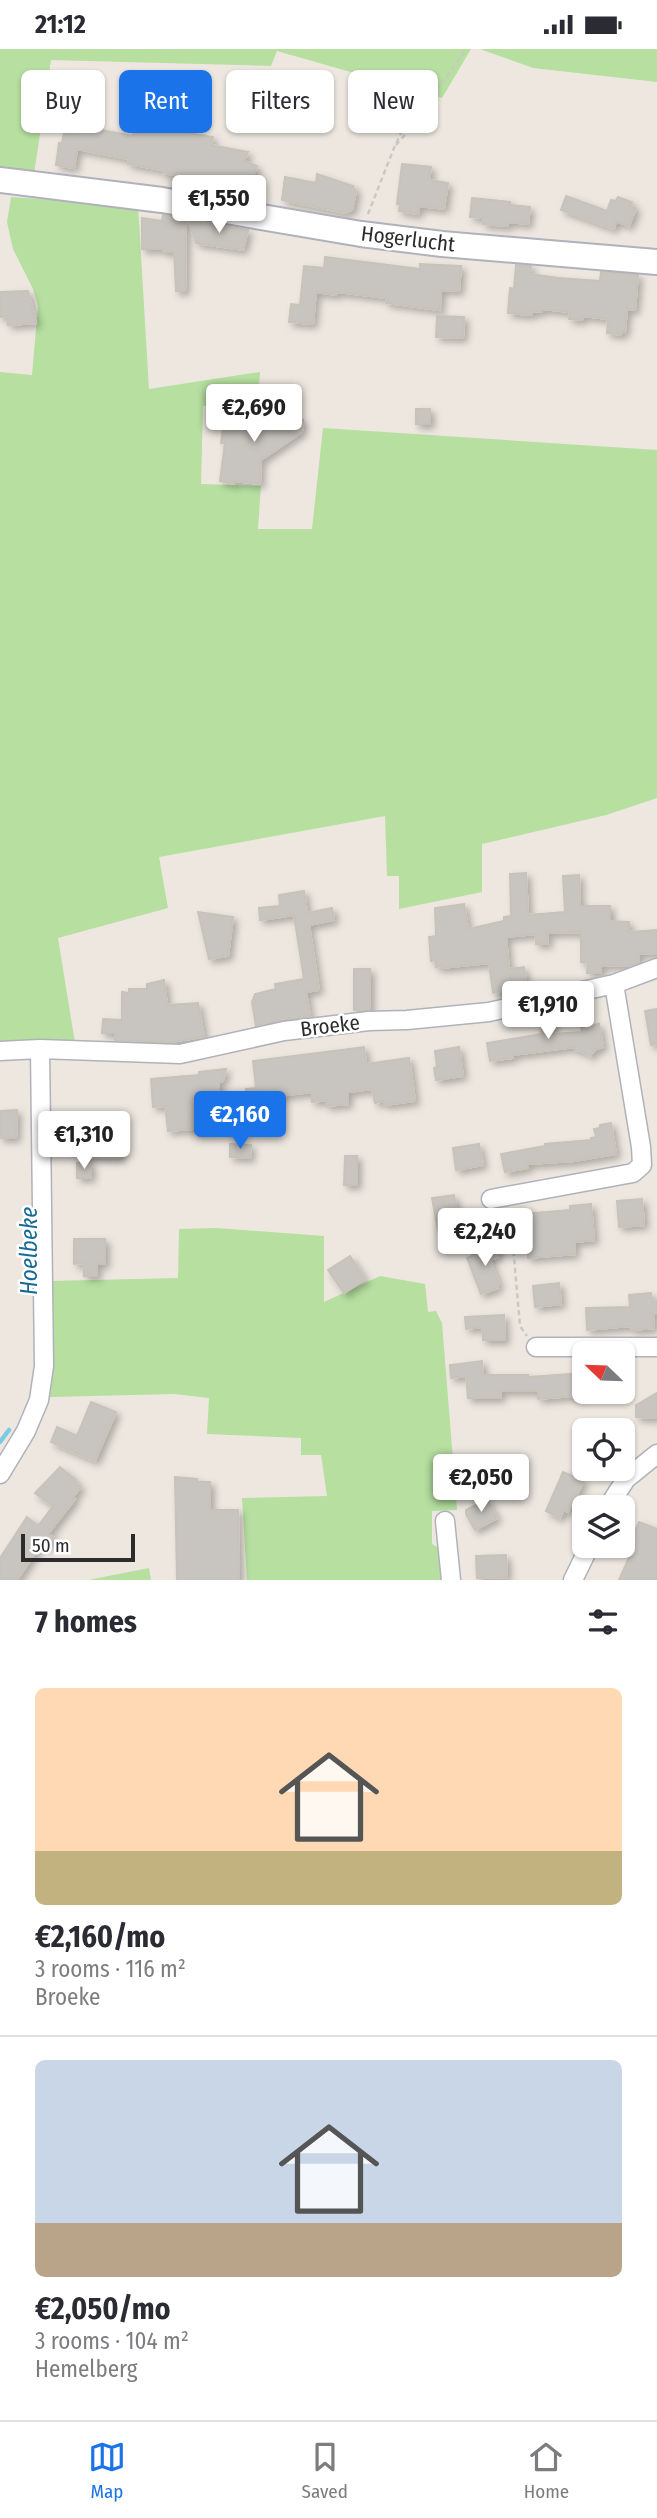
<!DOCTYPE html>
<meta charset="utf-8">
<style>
body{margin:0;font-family:"Fira Sans Condensed",sans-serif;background:#f2f2f3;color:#2b2b33;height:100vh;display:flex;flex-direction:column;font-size:26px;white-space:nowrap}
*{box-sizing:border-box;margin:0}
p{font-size:23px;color:#7c7c81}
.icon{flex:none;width:38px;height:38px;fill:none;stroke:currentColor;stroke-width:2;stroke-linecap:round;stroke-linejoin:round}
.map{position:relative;height:1531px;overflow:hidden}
.drawer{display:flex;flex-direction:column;background:#fff;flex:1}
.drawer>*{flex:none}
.hud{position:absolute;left:21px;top:21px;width:616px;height:63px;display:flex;gap:14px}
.needle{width:46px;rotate:293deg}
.buttons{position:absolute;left:572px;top:1292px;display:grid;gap:14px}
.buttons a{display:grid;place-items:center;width:63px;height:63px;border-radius:10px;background:#fff;box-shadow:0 2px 5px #0004;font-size:35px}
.scale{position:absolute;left:21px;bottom:18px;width:114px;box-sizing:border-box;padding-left:7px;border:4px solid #2c2c2c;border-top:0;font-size:19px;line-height:24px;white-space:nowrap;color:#2c2c2c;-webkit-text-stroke:5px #fff;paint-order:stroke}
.price{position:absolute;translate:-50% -60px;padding:0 16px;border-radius:7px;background:#fff;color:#222;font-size:23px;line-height:46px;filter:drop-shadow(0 2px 4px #0008)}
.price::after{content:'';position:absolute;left:50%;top:42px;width:21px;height:16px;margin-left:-10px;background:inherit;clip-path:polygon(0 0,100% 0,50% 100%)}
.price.active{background:#1a73e8;color:#fff}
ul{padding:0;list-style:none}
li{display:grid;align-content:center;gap:14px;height:371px;padding:0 35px}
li+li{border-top:2px solid #e1e1e2}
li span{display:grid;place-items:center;height:217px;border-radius:10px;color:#555}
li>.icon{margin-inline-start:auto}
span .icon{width:126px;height:126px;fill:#fffc;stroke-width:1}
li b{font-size:30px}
h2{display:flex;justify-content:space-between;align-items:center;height:84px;padding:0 35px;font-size:30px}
.chip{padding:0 24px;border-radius:10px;background:#fff;box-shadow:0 2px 5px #0004;font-size:24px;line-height:63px}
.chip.active{background:#1a73e8;color:#fff}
.status{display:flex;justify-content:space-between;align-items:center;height:49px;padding:0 35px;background:#fff;direction:ltr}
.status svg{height:19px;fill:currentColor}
.dock{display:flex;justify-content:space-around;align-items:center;height:98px;border-top:2px solid #e1e1e2;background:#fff;font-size:19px;color:#7c7c81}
.dock a{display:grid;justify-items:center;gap:4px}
.dock .active{color:#1a73e8}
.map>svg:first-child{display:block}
.green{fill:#b6dfa0}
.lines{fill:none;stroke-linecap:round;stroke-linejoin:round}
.stream{stroke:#7bcae6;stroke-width:4.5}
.building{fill:#c8c4bf;stroke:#c8c3b9;stroke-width:2;filter:url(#shadow)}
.street-casing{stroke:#b0b2bb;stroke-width:21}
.secondary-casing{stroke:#b0b2bb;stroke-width:28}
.path{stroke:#c8c8c8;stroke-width:2.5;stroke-dasharray:5 3.5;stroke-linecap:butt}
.street{stroke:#fff;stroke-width:18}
.secondary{stroke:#fff;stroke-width:24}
.labels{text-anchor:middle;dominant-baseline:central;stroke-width:5;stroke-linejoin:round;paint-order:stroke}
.street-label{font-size:21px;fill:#2c2c2c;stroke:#fff}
.water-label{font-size:23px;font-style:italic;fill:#176a95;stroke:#fff}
</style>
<div class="status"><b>21:12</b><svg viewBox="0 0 49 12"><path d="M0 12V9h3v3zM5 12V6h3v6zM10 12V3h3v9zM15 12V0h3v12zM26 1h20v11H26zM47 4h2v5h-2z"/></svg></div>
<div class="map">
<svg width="657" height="1531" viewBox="0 0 657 1531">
<defs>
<filter id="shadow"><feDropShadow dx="4" dy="4" stdDeviation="3.5" flood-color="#0004"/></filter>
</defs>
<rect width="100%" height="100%" fill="#ede7e0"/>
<!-- green -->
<path class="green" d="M0,0H471L442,49L277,2L271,17L51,11L34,125L0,119Z
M480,0H657V33L533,19Z
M11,148L138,157L149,340L260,323L258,354L203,357L201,435L261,437L258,480H312L323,379L657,401V749L606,766L482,795V843L399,860V827H387L385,767L159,808L168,859L58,889L75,994L0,996V323L32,326L38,257L33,240L13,200L7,173Z
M216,1179L324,1187V1253L380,1227L425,1235L428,1263L436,1262L442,1274L457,1461L432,1462V1495L444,1502V1531H247L242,1449L327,1447L321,1406H301V1389L207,1385L209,1349L174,1345L50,1348V1232L178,1229L179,1180Z
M149,1519L151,1531H88Z"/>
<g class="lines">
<!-- stream -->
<path class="stream" d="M0,1393L9,1381"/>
</g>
<!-- building -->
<path class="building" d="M135,75L213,88L211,96L248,103L244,112L257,117L244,150L211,140L212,132L162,124V121L128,115L129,110L77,100L74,119L56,116L59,94H62L64,83L79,85L80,77L133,87Z
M402,115L431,118L429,131L448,134L444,160L419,157L418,165L399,162L400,155H397Z
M317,125L353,137L356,143L352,161L345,164L282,151L285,128L316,134Z
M566,147L607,162L611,151L616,152L618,148L632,153L630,157L636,159L629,177L616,172L614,180L561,161Z
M472,149L510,153V156L530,158L528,175L508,173V177L483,175L484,169L470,168Z
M163,166L186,170L185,242H176L174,203H164L163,200H142V169L162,172Z
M189,171L248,181L243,201L196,194Z
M325,208L420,220V215L461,217L459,242L441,241L440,261L386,254L387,249L337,243L336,246L316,243L313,275L289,273L291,255L300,256L304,217L324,219Z
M516,216L531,217L530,225L559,229L600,232L601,223L638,226L635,261L627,260L625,283L622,282L621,286L607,284L608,270L583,267L582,271L569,270L570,263L542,260V263L532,262V266L508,264L510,239L514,240Z
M28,242L36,274L8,276V267L0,268V243Z
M437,267L464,268L463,289L436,288Z
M416,360H430V375H416Z
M238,362L303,371L302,383L261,411L260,435L234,432V435L220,432L225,394H221L223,379H236Z
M526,824L528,866L565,863L563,827L579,826L580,857H610V872L629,873V883L657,881V905L639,904L638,914L629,917L601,916V924H587L588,913H581V883L547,884L548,895H536L535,885L506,888L509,920L524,918L526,932L515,933L516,941L493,944L489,914L442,919V917L436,918V911L431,912L429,888L436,887L435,859L464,855L468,880L504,872V868L511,867L510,825Z
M304,842L307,864L332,859L334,871L309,876L319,941L306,943L310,967L256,977L252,953L255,945L276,940L275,935L304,930L294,866L260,871L259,859L280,857L279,846Z
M198,863L233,868L228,907L209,910Z
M354,920H370V961H354Z
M164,931L167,956L198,954L204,988L170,993L115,991V984H102L103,970L122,971V943L129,944V940H147V935Z
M657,960V995L651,996L645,962Z
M550,961L553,985L582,983L581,978L599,975L603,998L596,1000L590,1007L580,1001L575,1002V998L512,1006L513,1009L490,1012L487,994L542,985L541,963Z
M364,998L366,1015L409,1009L415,1052L385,1056L384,1052L375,1054L372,1040L348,1043V1055L326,1057V1051L312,1053V1043L270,1048V1054L248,1057L246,1040L256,1039L253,1012Z
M459,998L463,1027L436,1031L434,1019L437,1018L435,1002Z
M226,1020L223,1032L219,1033V1041H216L217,1057L208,1058L209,1069L203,1070L204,1079L168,1082L165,1057L153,1058L151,1030L199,1026V1023Z
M17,1061L16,1089H0V1062Z
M611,1074L616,1105L574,1112L528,1115V1119L505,1123L501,1105L545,1097V1095L591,1091V1089L596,1088L594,1080L600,1079V1076Z
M120,1091V1109L81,1108L80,1092Z
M230,1095L251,1096L250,1109L230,1108Z
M479,1095L483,1116L456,1121L453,1099Z
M345,1107H357V1136H344Z
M77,1114H91V1129H77Z
M454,1146L459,1177L438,1181L432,1149Z
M642,1150L644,1176L619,1178L617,1152Z
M591,1155L594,1191L574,1193L575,1205L528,1209L524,1165L570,1161V1157Z
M74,1190H105V1215H97V1227H84L83,1214L74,1215Z
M498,1193V1208L490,1211L499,1235L496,1236L498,1239L481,1245L467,1209L472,1207L471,1203Z
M350,1207L365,1230L344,1244L328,1221Z
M559,1234L561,1255L535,1258L533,1237Z
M651,1244L652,1253L657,1252V1265H653L654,1279L632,1281L631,1277L587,1281L586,1259L630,1258L629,1246Z
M504,1266L505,1291H483L482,1278L466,1280L465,1268Z
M482,1312L483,1326H528V1328L584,1324V1346L538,1350V1342H500L501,1349H468L466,1327L451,1329L450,1316Z
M657,1344V1369L636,1368V1356Z
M91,1353L116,1363L95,1412L51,1393L57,1378L77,1387Z
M60,1418L76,1431L74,1433L81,1438L73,1448L75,1450L48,1485L53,1488L46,1499L41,1495L17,1531H0V1509L27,1468L38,1477L53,1457L35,1444Z
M563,1423L584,1432L568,1463L564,1461L560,1469L546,1462Z
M175,1428L197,1430V1433H210V1461H238L239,1531H177Z
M487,1450L497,1469L475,1481L466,1465V1461Z
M639,1473L657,1480V1531H619L636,1493L631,1491Z
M506,1506L507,1528L477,1529L476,1507Z"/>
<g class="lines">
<defs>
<path id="street" d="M0,1002L40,1000L180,1005L284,982L369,972L407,971L489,963L614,935L657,919
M491,1150L633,1124L642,1116L641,1098L614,935
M536,1298H657
M0,1425L26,1382L39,1351L44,1317L40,1000
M608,1458L626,1430L657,1405
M445,1472L451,1531
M573,1531L590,1496"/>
<path id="secondary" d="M0,131L162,151L361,185L442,195L657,213"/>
</defs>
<!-- street casing -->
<use href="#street" class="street-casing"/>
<!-- secondary casing -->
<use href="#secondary" class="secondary-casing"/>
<!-- path -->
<path class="path" d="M396,96L411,79L466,0
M368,165L394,99L419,45
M502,1163L511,1173L520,1277L527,1287"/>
<!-- street -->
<use href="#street" class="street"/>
<!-- secondary -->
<use href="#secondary" class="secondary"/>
</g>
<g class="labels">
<!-- street labels -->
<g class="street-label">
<text transform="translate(408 190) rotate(7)">Hogerlucht</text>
<text transform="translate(330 977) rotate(-7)">Broeke</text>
</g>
<!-- water labels -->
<g class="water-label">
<text transform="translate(29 1202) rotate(-90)">Hoelbeke</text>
</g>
</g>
</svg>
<div class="buttons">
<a><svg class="needle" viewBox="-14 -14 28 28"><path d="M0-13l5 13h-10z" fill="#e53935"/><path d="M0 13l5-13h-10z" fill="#7c7c81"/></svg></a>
<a><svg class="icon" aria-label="locate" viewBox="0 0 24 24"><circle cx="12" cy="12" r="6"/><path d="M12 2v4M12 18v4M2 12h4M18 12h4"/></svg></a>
<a><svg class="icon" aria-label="layers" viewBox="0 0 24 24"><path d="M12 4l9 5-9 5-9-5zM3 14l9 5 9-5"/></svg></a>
</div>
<div class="scale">50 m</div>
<b class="price" style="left:219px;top:186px">€1,550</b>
<b class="price" style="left:254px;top:395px">€2,690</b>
<b class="price" style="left:548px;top:992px">€1,910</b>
<b class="price active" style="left:240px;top:1102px">€2,160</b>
<b class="price" style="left:84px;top:1122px">€1,310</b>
<b class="price" style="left:485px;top:1219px">€2,240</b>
<b class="price" style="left:481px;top:1465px">€2,050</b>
<div class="hud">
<a class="chip">Buy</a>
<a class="chip active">Rent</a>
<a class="chip">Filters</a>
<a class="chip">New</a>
</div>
</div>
<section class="drawer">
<h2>7 homes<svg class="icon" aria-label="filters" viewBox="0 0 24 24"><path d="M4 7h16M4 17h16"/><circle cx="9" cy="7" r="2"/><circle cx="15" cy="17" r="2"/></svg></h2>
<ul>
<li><span style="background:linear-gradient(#ffd9b3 75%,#c2b280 0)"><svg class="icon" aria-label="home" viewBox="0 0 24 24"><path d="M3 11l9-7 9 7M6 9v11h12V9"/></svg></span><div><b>€2,160/mo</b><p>3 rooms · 116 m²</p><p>Broeke</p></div></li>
<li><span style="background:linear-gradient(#c9d6e8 75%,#b9a48a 0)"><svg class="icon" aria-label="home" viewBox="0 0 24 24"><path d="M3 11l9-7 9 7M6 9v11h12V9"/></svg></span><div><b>€2,050/mo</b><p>3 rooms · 104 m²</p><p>Hemelberg</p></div></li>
</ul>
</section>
<nav class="dock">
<a class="active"><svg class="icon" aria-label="map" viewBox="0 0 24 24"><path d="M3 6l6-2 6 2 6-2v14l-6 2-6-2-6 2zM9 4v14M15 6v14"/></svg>Map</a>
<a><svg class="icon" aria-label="saved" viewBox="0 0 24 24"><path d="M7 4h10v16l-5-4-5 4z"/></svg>Saved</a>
<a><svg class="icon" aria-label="home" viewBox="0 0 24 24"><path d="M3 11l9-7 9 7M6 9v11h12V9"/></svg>Home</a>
</nav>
